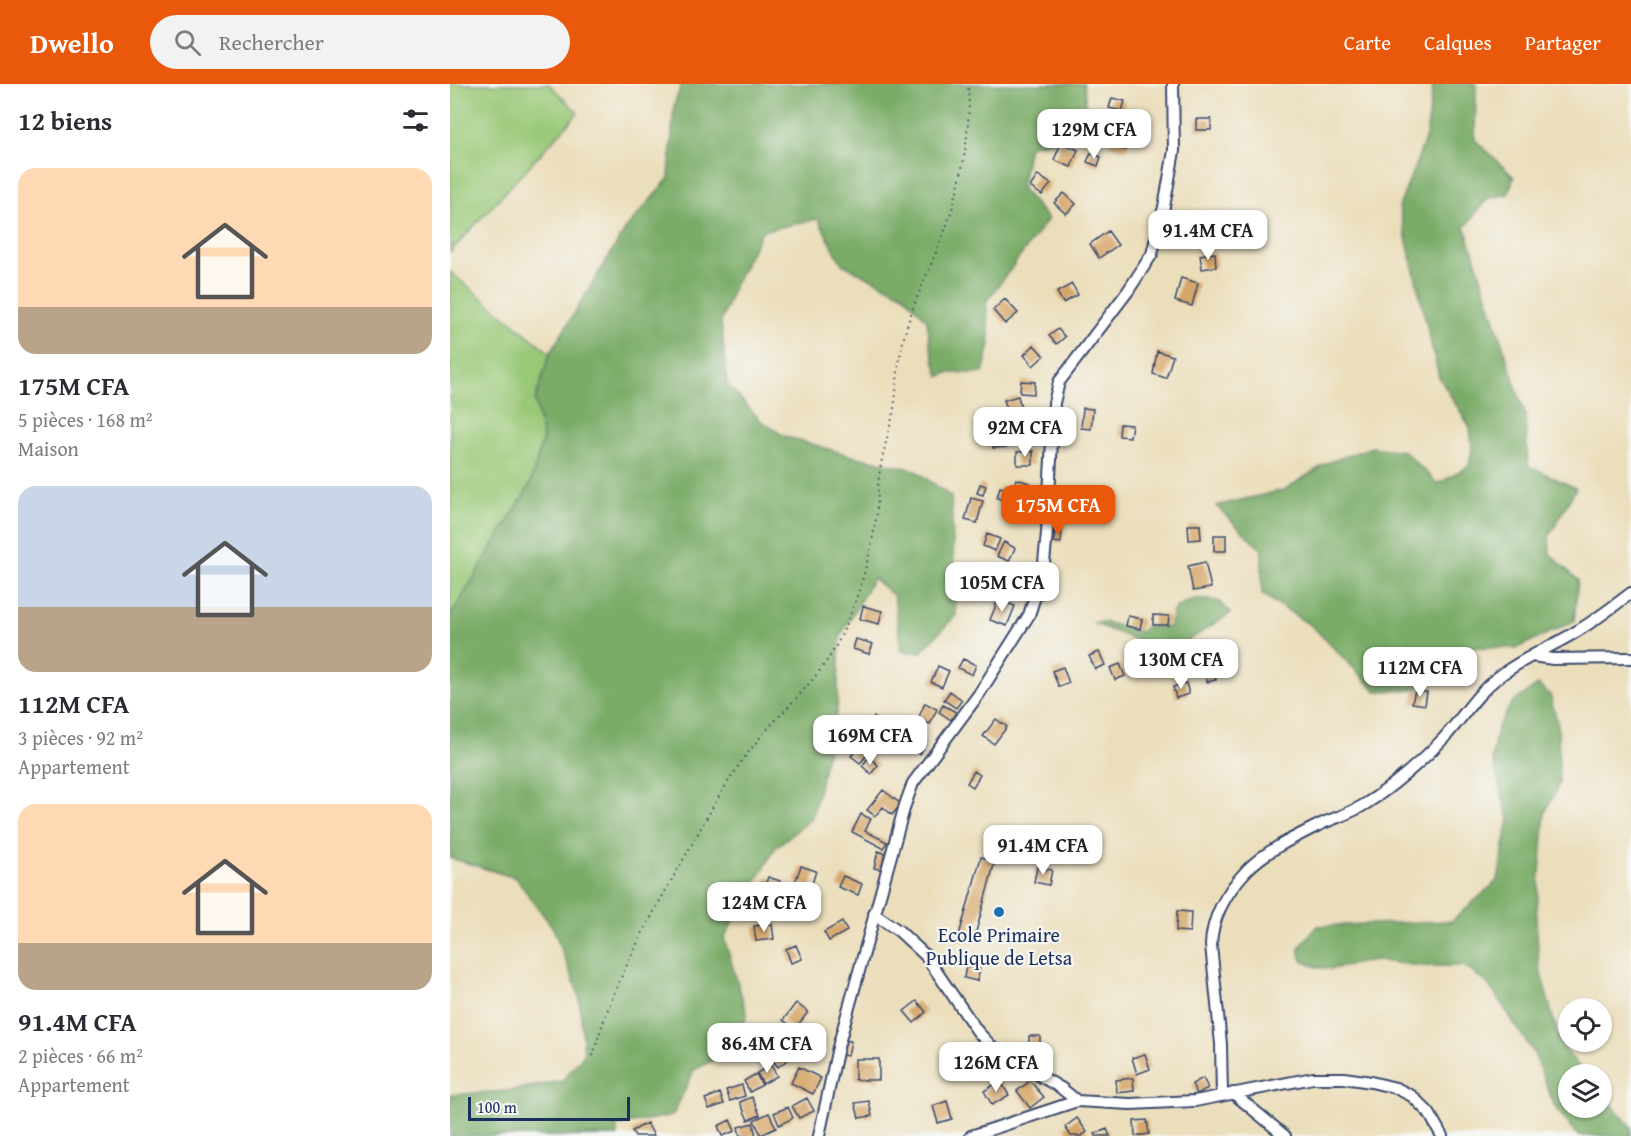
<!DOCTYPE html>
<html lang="fr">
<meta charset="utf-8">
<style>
body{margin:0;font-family:"Gentium Book Plus",serif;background:#f2f2f3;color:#2b2b33;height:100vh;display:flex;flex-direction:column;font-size:22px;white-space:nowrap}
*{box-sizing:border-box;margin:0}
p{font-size:20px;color:#7c7c81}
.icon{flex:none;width:33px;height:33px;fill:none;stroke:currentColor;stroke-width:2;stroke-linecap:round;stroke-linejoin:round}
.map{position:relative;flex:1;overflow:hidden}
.details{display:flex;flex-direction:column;background:#fff;width:450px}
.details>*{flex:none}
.tools{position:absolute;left:1108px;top:914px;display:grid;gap:12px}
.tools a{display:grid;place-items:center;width:54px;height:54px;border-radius:50%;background:#fff;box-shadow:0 2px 4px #0004;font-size:30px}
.scale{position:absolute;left:18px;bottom:15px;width:162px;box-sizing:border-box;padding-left:6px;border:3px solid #1b2f5e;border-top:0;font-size:16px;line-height:21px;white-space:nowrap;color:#1b2f5e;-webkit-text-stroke:4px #f6f6f2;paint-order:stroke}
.price{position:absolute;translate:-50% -51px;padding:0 14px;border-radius:12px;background:#fff;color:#222;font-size:20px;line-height:39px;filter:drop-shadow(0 2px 3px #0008)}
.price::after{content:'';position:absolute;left:50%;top:36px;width:18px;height:14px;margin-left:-9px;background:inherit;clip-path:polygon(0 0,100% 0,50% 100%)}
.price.selected{background:#ea580c;color:#fff}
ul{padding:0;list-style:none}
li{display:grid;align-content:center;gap:12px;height:318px;padding:0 18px}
li span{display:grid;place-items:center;height:186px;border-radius:18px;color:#555}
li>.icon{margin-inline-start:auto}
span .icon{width:108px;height:108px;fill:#fffc;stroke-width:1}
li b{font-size:26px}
h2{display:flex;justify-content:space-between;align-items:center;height:72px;padding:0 18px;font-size:26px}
header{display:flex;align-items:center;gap:36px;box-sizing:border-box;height:84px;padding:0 30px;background:#ea580c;color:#fff}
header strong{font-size:28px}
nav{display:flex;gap:33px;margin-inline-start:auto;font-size:21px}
.search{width:420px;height:54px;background:#f2f2f3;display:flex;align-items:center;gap:15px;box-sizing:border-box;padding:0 21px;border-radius:33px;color:#7c7c81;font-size:22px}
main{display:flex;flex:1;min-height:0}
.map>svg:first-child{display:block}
.green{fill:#99c876;stroke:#5a7c6a;stroke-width:1.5}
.forest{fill:#7aac67;stroke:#4a6e62;stroke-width:1.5}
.building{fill:#d6a568}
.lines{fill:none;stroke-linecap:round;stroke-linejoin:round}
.street-casing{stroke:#3a496c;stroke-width:14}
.path{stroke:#3a496c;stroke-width:2;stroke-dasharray:1.5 4.5;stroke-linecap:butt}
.street{stroke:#fff;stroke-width:10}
.poi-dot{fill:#1f6fb2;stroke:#f6f6f2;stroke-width:2}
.labels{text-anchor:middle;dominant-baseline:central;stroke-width:4.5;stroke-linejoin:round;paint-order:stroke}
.poi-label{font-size:20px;fill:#1b2f5e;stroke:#f6f6f2}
</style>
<header>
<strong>Dwello</strong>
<div class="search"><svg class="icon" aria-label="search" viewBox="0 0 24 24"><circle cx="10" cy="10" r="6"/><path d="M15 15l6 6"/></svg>Rechercher</div>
<nav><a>Carte</a><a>Calques</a><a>Partager</a></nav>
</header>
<main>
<section class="details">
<h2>12 biens<svg class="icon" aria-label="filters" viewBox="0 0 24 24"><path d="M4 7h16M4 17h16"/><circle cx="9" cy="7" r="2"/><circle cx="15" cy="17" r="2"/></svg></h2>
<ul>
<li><span style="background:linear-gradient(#ffd9b3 75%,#b9a48a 0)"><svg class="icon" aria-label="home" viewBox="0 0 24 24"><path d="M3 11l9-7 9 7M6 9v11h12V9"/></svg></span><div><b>175M CFA</b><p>5 pièces · 168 m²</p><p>Maison</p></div></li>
<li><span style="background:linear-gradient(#c9d6e8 65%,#b9a48a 0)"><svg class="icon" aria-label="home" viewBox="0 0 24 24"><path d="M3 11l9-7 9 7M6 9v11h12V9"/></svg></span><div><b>112M CFA</b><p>3 pièces · 92 m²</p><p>Appartement</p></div></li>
<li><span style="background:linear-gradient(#ffd9b3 75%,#b9a48a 0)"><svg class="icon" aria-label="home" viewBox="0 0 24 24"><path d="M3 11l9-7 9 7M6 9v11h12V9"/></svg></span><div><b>91.4M CFA</b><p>2 pièces · 66 m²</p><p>Appartement</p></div></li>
</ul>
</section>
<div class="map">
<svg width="1181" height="1052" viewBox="0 0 1181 1052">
<rect width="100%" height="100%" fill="#f6f6f2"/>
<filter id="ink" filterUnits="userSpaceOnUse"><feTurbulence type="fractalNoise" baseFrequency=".0167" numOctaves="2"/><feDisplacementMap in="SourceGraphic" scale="12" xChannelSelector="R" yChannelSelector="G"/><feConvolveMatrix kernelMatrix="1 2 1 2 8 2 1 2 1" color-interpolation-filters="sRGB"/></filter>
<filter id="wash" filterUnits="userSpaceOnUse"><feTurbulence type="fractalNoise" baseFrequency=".008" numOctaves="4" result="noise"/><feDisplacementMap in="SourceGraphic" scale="24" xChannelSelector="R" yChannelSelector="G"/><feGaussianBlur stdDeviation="1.35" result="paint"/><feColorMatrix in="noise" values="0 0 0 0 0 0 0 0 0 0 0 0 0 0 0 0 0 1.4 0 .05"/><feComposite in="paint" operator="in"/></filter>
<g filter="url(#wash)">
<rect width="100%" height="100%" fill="#ebdebb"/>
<!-- green -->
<path class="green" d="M0,0H99L128,29L0,168Z
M0,188L100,269L85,316L93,354L80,401L0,533Z"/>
<!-- forest -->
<path class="forest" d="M232,0H634L638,49L579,62L571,104L598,135L536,218L540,260L533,289H497L489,293L480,261L477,236L454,211L392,180L368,135L312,147L284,202L271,238L277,300L310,336L334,352L402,372L465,386L501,413L506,531L470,569L451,567L444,512L423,494L390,553L387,626L362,734L326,763L274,854L297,930L287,964L244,986L223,1031L166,1042L168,1052H0V1011L58,1007L112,997L134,970L129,911L103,844L66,794L0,774V533L80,401L93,354L85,316L100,269L175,146L219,94L224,21Z
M983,0H1026L1025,56L1064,93L1058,110L1037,115L1015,143L1075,331L1078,382L1126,404L1099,453L1100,470L1128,496L1124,537L1067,564L1024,563L965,606L926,607L862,542L812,510V466L766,422L834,406L877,379L922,363L954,367L988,400L1019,382L1022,363L1020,343L989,293L949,123L976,53Z
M745,515L768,517L781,529L727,564L701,562L643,539L654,538L692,548L696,542L720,543C722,521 725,523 745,515Z
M1088,601L1100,611L1108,641L1109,700L1095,729L1086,835L1089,882L1110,960L1135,990H1119V1023H1152V1009L1181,1043V1052H1128L1105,1023L1084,969L1045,910L1037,899L1014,882H970L924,876L881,885L867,883L852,877L849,864L867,842L1002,837L1048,796L1059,735L1042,674L1047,644L1062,619Z"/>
<g id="blocks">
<!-- building -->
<path class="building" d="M662,14L675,17L672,27L659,24Z
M746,35H761V46H746Z
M665,40L682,45L676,66L659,61Z
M611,59L628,66L621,83L604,76Z
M641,69L651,73L648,82L637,78Z
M588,91L601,100L592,111L580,103Z
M614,109L626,120L616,130L604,119Z
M658,147L668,161L649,174L640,160Z
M765,169L766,183L752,185L750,171Z
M731,194L748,199L742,222L725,217Z
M622,200L628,211L613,219L607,208Z
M555,215L568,229L555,240L543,226Z
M608,245L615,253L607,260L599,252Z
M584,261L594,272L583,282L574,271Z
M707,267L723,272L716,294L703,290Z
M571,297L585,298L584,310L570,309Z
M568,312L572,327L559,331L554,316Z
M633,324L643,325L641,345L631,344Z
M670,340L682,341L680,353L669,352Z
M555,351L556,363L543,364V352Z
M583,367V381H567V368Z
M566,395L580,399L575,419L561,415Z
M530,400L536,402L533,411L527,409Z
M550,403L560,406L557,417L547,414Z
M521,414L533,417L527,439L515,436Z
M738,441H750L751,455L739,456Z
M605,445L612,446L611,459L604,458Z
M537,450L550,455L545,467L533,462Z
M764,451H776V467H764Z
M554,458L565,464L559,477L547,472Z
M755,478L761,504L743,507L738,482Z
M554,483L571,493L562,507L545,497Z
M548,516L565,522L557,542L540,536Z
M413,522L432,527L429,540L410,535Z
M703,531L719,532L718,541H703Z
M678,532L692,535L690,545L676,542Z
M406,555L423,560L419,570L403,565Z
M649,568L655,581L645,585L639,572Z
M513,575L526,581L522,591L508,584Z
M670,580L675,592L665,596L660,584Z
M488,582L499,587L492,603L481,598Z
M613,583L619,599L609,603L602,587Z
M764,590L766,596L757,598L756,592Z
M736,599L739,610L726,614L723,603Z
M965,606L977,608L975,621L962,619Z
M500,607L512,616L506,624L494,616Z
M475,619L487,625L480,640L468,635Z
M493,621L506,628L501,636L489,628Z
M424,633L437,644L425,658L412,647Z
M546,635L557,643L544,660L533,652Z
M465,653L476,659L470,670L459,665Z
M409,663L418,670L410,679L401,672Z
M419,673L428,681L421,690L412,682Z
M524,687L530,691L523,703L517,699Z
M433,706L451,720L442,731L433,723L425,732L417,726Z
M411,730L421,735L415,747L437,758L433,764L402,748Z
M428,767L437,770L433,786L424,784Z
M531,773L545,777L523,859L508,855Z
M351,782L366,787L361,803L345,798Z
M587,783L602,786L599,801L584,798Z
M393,792L412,800L408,811L388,803Z
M318,793L330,797L325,811L313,807Z
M354,811L367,812L365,833L351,832Z
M727,827L741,828L740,848L726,847Z
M392,838L397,847L379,857L374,848Z
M322,840L324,855L306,857L304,842Z
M346,861L352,875L341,879L336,865Z
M516,882L530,885L527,897L514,894Z
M467,917L476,928L464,939L454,927Z
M346,919L358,928L345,945L333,936Z
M579,952H590V961H579Z
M395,956L401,957L398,972L392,971Z
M332,964L340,974L328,983L320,973Z
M695,970L700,985L687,990L682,974Z
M405,975H429V996H405Z
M321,981L327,992L313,1000L307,989Z
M349,983L371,994L363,1010L341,999Z
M306,990L312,1001L300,1008L294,997Z
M683,994L684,1007L667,1009L666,996Z
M753,994L758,1004L747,1010L742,1000Z
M550,997L559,1011L542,1021L534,1007Z
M580,997L594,1013L580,1024L567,1007Z
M292,1001L295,1012L280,1017L276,1006Z
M270,1009L274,1020L259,1025L255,1015Z
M302,1013L310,1031L298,1036L290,1018Z
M357,1014L364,1027L349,1034L342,1022Z
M419,1017L422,1032L409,1034L405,1019Z
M497,1017L502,1035L488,1039L483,1022Z
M338,1023L343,1034L329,1041L324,1029Z
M319,1029L326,1044L311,1051L304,1036Z
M627,1034L637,1048L631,1052H621L615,1043Z
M280,1036L285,1047L272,1052L268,1042Z
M697,1036L699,1050L685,1052L684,1037Z
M197,1039L204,1052H185L182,1047Z
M303,1039L306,1052H290L288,1043Z
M657,1045L660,1052H646L645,1050Z"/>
</g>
</g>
<g filter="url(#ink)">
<use href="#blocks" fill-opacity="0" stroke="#3a496c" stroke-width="1.5"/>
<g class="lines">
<defs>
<path id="street" d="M1082,572L1103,575L1181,574
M424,830L449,847L475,871L528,948L545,966L611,1004L627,1017
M783,1009L835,1052
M772,1011L771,960L761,861C762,831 778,806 798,785C817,766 847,752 871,740C887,733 902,729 917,719C941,704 973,676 993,655C1012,635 1025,611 1047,594C1072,574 1102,563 1129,546C1147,535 1164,522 1181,509
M369,1052L388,963L455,721L463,699L529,610L579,531L593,488L597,449L604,319L609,298L678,207L702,170L714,123L724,67L723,0
M521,1052L627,1017L680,1020L745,1017L863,994H894L921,998L946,1004L962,1012L979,1029L992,1052"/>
</defs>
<!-- street casing -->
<use href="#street" class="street-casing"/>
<!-- path -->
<path class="path" d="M143,972C162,899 200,834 237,769C258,731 280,690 308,656C334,625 366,598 386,562C406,524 419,478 426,435C428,421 427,407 429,392C432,371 438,351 443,330C447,309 447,287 451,267C458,229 475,196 489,161C509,114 522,52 518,0"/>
<!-- street -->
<use href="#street" class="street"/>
</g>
</g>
<!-- markers -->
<circle class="poi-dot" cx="549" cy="828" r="6"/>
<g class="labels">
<!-- poi labels -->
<g class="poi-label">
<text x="549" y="850">Ecole Primaire<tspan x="549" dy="23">Publique de Letsa</tspan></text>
</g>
</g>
</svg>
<div class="tools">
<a><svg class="icon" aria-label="locate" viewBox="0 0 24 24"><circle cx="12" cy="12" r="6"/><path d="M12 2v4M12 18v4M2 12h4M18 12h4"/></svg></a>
<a><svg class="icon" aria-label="layers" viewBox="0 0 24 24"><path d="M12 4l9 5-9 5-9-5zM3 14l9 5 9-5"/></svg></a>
</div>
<div class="scale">100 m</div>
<b class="price" style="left:644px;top:76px">129M CFA</b>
<b class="price" style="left:758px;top:177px">91.4M CFA</b>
<b class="price" style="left:575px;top:374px">92M CFA</b>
<b class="price selected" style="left:608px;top:452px">175M CFA</b>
<b class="price" style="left:552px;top:529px">105M CFA</b>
<b class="price" style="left:731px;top:606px">130M CFA</b>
<b class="price" style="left:970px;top:614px">112M CFA</b>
<b class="price" style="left:420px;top:682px">169M CFA</b>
<b class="price" style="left:593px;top:792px">91.4M CFA</b>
<b class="price" style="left:314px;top:849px">124M CFA</b>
<b class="price" style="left:317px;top:990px">86.4M CFA</b>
<b class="price" style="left:546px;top:1009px">126M CFA</b>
</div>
</main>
